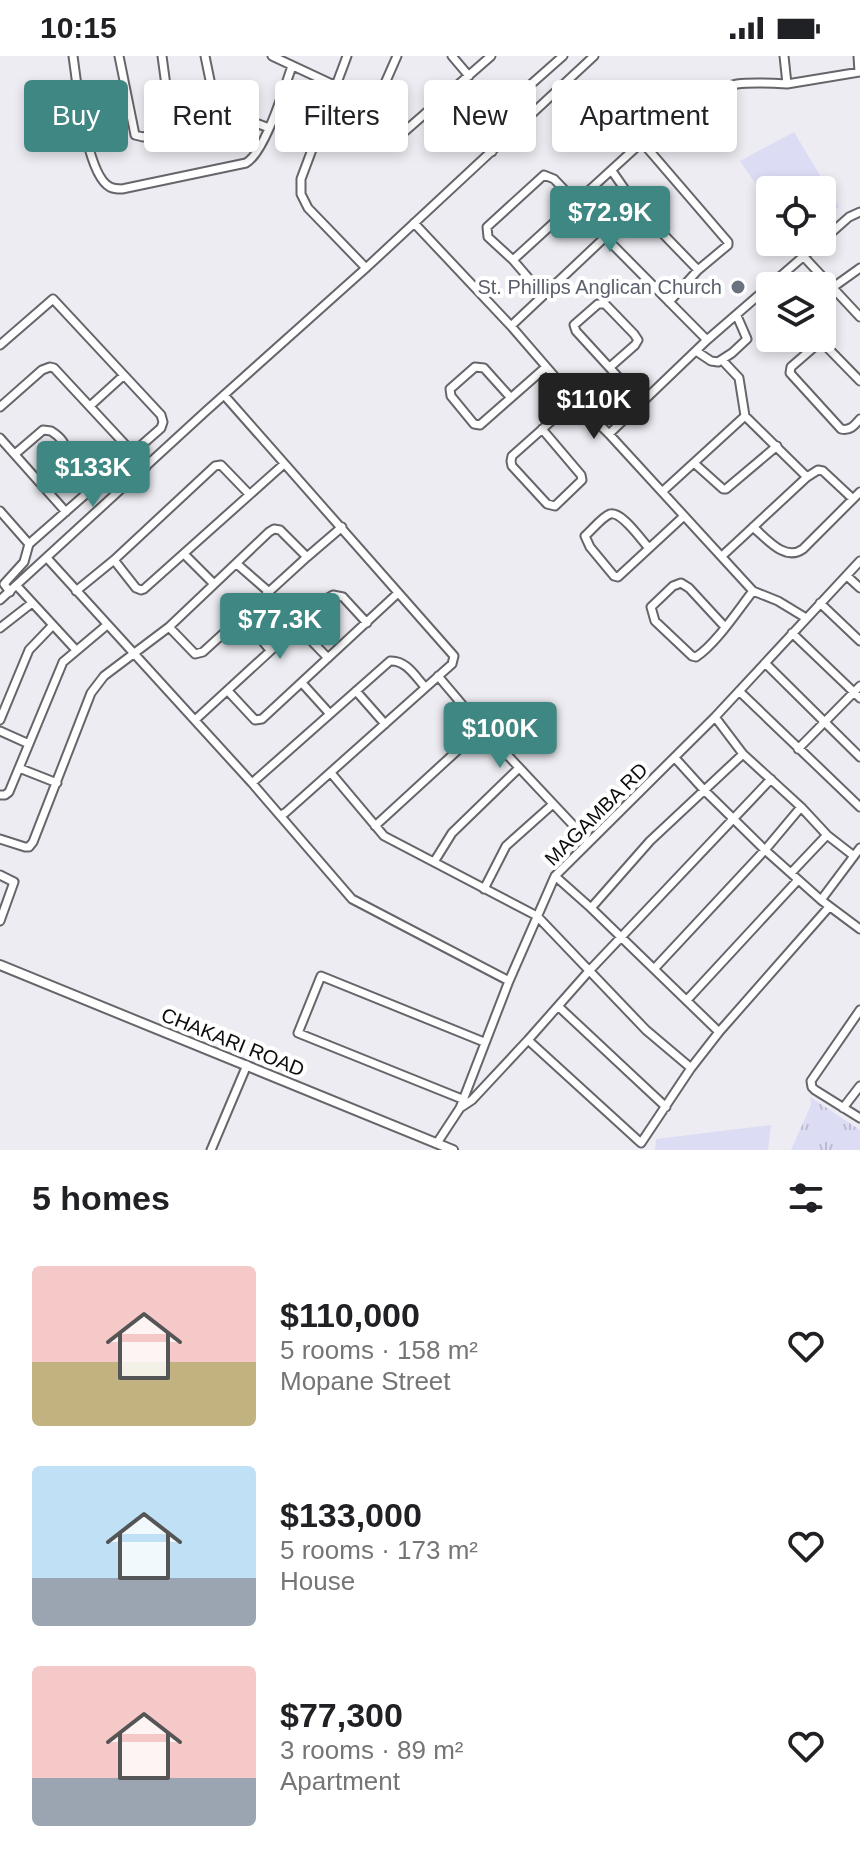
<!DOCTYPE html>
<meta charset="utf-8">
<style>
body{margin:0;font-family:Arial,sans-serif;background:#f2f2f2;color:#202124;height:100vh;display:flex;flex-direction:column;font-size:30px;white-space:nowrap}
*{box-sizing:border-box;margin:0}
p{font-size:26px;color:#757577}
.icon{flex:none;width:44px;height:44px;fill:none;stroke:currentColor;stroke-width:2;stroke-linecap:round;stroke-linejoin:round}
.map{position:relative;height:1094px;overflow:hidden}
.panel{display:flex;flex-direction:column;background:#fff;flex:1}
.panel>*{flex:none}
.hud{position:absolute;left:24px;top:24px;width:812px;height:72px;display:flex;gap:16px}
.controls{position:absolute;left:756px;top:120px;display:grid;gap:16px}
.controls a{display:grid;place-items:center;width:80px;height:80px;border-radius:8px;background:#fff;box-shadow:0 4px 12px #0003;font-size:40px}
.price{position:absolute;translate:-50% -68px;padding:0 18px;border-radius:8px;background:#3f8782;color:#fff;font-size:26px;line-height:52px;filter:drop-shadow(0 2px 4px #0008)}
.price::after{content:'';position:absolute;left:50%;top:48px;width:24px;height:18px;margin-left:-12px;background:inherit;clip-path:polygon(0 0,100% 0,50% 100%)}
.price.current{background:#222;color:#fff}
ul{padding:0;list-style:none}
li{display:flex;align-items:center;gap:24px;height:200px;padding:0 32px}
li span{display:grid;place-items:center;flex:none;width:224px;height:160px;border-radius:8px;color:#555}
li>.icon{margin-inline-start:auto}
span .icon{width:96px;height:96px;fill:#fffc;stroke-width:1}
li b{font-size:34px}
h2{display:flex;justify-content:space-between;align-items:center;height:96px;padding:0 32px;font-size:34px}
.pill{padding:0 28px;border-radius:8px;background:#fff;box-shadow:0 4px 12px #0003;font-size:28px;line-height:72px}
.pill.current{background:#3f8782;color:#fff}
.status{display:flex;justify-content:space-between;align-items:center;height:56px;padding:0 40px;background:#fff;direction:ltr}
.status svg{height:22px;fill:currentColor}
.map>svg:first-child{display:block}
.park{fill:url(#park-tufts)}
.pitch{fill:#dcddf5}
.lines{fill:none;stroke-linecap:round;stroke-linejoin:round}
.minor-casing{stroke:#65656a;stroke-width:11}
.major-casing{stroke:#65656a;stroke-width:12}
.minor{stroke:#fff;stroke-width:7}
.major{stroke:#fff;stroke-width:8}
.worship-dot{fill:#6b7280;stroke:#fff;stroke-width:3}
.labels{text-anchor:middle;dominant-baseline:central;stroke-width:8;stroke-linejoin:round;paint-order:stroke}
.worship-label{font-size:20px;fill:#5b616d;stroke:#fff;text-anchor:end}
.street-label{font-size:20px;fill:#0c0c0e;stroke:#fff}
</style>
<div class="status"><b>10:15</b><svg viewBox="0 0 49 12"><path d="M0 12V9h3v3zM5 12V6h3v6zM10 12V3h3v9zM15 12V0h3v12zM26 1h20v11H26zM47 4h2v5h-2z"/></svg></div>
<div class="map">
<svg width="860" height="1094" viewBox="0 0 860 1094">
<defs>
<pattern id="park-tufts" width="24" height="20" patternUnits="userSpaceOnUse" patternTransform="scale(2)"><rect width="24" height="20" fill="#dcddf5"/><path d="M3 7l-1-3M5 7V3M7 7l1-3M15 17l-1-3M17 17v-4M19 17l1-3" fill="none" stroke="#bcbcd1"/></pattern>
</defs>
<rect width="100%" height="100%" fill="#ececf2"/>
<!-- park -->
<path class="park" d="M810,1041L860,1074V1094H791L811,1049Z"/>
<!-- pitch -->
<path class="pitch" d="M794,76L839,151L822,164V134H770V149L740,105Z
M771,1069L768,1094H655L656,1083Z"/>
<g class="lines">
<defs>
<path id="minor" d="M73,0C77,27 86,119 110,131C112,132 119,133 122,133L246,107C265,96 284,33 292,10
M119,0L135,79L143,81L218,63L248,64L269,72
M162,0L172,74
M205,0L218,63
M272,0L336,30
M347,0L301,123V138L308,152L366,212
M452,0L469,20
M858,0L859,16
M787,28L860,16
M444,43L492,96
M476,77L563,0
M377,81L373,60L375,50L397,0
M316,82L336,88L404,76L491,0
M642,86C671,63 699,35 737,28C753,26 770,27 787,28L784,0
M612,115L637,151
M414,167L511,270L575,344L609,378L753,535L778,545L806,562
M605,181L707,284
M822,185L849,161L860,156
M804,201L860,261
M513,204L642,86L728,186V189L698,214
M832,232L860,212
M543,239L513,204L488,181L487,171L544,119L554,123L577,147
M511,270L637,151L698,214L669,246
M820,284L860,325
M821,285L791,311L790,317L841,373C850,375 854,370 860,363
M0,289L53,243L161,359L163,366L161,372L29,488L0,455
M696,295L711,305L718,306L732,297L747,283L737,260
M722,304L739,322L745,360L807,421
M610,311L635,289L638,284L634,278L605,248H598L574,269L576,275L641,346
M224,339L454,600L452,608L285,757L281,759
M511,342L484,312L475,311L450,333L451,340L474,368L480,369L546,311
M90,350L123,320
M0,351L42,314L50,311L54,312L146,411
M542,373L581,419L582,424L555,450L547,448L512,410L511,405L512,400L575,344
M609,378L707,284L820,186
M0,382L66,456
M15,398L43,374L51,375C59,380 68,388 65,399L38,424
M694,407L723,433H726L777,390
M663,435L745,360
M753,471C767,483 785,506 803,493L853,443
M649,492C641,484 622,455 610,458C602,461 592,474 585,480L590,491L614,520L618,521L684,460
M184,498L214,528
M722,500L807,421L818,414L823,415L853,443L860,436
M47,502L252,727L352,843L509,925
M114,504L136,532L141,534L144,533L284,408
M237,508L269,536
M847,520L860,532
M17,530L76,594
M76,535L114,504L215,410L221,409L249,438
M10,536L4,528L24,506L29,488
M0,544L205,356L366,212L594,0
M820,547L860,585
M243,562L270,594
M169,571L195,598L203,596L307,501L342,471
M298,571L328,602
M725,571L689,532L681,527L673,530L651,551L655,565L692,600L696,601C716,588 738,554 753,535
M0,572L32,547
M792,577L860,642
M765,607L860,701
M438,620L482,672L588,785
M302,627L330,658
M228,635L255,664L262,663L398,537
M356,635L385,668
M739,635L860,751
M715,661L743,698L801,751L827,779L854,800
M0,664L29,594L52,570
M195,664L328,542L333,539L343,541L367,567
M0,675L29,688
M798,693L860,630
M675,702L704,734L765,794L821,844L860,873
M19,712L57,727
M331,717L384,780L537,860L646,974L691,1012
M252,727L390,605C406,604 415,620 425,631
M0,739H5L9,736L63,606L107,569
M375,770L482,672
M0,783L25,791H29L33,786L91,637L104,620L169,571L269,476L274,473L280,474L307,501
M434,806L452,777L519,712
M791,817L827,779
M0,819L14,826L0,865
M555,820L591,852L719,976
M484,833L506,790L553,748
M821,844L860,792
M591,852L650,785L743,698
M654,913L765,794L801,751
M687,944L798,824
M559,951L666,1051
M860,954L811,1025L812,1031L815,1034L860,1062
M528,984L641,1087L691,1012L719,976L829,851
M462,1043L298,977L321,920L484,986
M460,1052L472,1044L528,984L589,915L771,723
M843,1052L860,1030
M437,1087L460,1052L509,925L555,820L715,661L860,505
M211,1094L247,1009"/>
<path id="major" d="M0,909L453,1094"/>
</defs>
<!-- minor casing -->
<use href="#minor" class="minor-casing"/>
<!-- major casing -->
<use href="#major" class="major-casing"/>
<!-- minor -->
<use href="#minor" class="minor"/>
<!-- major -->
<use href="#major" class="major"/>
</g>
<!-- markers -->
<circle class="worship-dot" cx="738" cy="231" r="8"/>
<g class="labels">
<!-- worship labels -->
<g class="worship-label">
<text x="722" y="231">St. Phillips Anglican Church</text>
</g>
<!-- street labels -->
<g class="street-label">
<text transform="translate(596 758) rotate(-45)">MAGAMBA RD</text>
<text transform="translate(233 986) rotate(22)">CHAKARI ROAD</text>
</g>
</g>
</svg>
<div class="controls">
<a><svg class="icon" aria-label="locate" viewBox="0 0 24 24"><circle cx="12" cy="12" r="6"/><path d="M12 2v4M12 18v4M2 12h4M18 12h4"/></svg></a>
<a><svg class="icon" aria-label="layers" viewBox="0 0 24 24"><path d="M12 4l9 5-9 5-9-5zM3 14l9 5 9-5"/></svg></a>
</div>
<b class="price" style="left:610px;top:198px">$72.9K</b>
<b class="price current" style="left:594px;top:385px">$110K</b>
<b class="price" style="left:93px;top:453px">$133K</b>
<b class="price" style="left:280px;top:605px">$77.3K</b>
<b class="price" style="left:500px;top:714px">$100K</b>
<div class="hud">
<a class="pill current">Buy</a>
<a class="pill">Rent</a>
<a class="pill">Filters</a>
<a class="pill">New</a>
<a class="pill">Apartment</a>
</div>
</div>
<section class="panel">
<h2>5 homes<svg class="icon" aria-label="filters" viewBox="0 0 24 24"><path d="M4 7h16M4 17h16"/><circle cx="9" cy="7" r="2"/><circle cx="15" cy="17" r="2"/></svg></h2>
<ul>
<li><span style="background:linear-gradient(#f6c9c9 60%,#c2b280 0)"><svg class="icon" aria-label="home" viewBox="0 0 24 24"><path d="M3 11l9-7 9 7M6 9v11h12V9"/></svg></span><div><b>$110,000</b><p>5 rooms · 158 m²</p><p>Mopane Street</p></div><svg class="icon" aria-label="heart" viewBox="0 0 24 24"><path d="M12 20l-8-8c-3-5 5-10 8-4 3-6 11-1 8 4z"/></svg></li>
<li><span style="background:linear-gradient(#bfe0f5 70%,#9aa5b1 0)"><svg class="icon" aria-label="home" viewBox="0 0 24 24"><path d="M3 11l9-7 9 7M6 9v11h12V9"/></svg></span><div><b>$133,000</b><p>5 rooms · 173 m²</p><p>House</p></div><svg class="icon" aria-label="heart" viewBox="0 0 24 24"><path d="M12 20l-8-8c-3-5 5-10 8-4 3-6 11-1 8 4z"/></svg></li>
<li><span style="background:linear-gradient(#f6c9c9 70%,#9aa5b1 0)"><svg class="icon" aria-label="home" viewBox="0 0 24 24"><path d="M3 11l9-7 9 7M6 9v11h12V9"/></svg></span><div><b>$77,300</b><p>3 rooms · 89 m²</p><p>Apartment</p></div><svg class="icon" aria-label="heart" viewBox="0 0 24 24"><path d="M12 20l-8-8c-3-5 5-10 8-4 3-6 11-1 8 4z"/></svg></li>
</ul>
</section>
